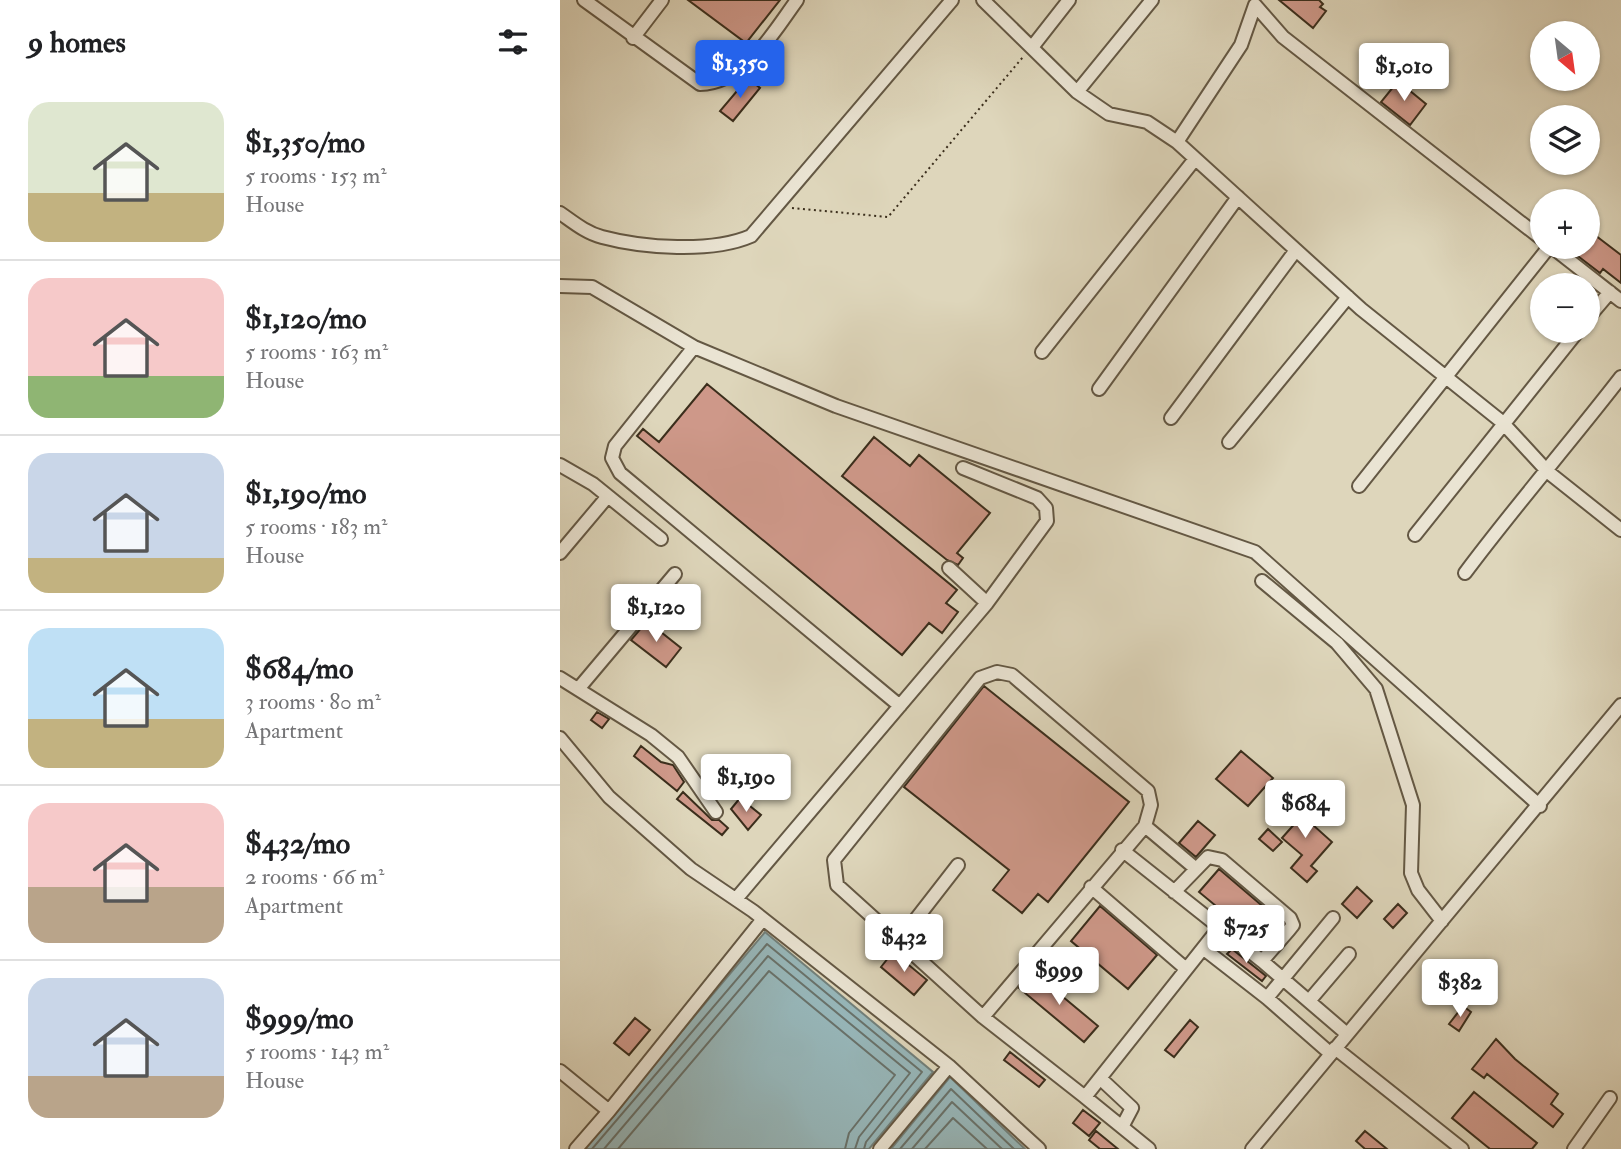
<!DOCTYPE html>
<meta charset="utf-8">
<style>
body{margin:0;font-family:"IM FELL Double Pica",serif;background:#f6f6f6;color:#202124;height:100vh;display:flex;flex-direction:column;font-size:26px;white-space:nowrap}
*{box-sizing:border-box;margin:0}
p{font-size:23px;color:#757577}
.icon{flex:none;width:38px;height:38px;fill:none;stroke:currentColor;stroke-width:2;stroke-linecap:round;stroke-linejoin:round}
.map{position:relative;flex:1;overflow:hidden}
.panel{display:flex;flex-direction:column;background:#fff;width:560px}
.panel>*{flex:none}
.needle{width:46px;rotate:151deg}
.controls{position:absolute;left:970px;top:21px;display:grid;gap:14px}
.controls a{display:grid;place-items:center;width:70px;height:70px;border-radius:50%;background:#fff;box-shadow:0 2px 5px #0004;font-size:35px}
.price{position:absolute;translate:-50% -60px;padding:0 16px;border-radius:7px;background:#fff;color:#222;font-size:23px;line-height:46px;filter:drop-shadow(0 2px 4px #0008)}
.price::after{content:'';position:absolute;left:50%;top:42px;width:21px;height:16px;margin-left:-10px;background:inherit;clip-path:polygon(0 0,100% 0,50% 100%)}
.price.selected{background:#2563eb;color:#fff}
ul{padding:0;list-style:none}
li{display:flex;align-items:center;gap:21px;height:175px;padding:0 28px}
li+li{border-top:2px solid #e0e0e0}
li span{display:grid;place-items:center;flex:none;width:196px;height:140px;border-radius:21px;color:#555}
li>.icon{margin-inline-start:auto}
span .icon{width:84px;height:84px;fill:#fffc;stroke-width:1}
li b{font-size:30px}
h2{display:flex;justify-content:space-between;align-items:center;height:84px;padding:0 28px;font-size:30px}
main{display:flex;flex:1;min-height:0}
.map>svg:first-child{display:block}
.water{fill:#97b7ba;stroke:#72807b;stroke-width:2}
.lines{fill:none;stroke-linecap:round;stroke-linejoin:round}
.shore{stroke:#69726b;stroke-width:2}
.building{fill:#ce9889;stroke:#3b2e1c;stroke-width:2}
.minor-casing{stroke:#645844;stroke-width:16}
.path{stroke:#3b2e1c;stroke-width:2;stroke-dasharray:2 3.5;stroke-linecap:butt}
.minor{stroke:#eae4d3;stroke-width:12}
</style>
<main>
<section class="panel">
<h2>9 homes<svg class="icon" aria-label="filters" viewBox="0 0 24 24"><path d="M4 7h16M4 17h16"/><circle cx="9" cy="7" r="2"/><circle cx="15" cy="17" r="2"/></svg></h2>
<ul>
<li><span style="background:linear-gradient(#dfe7d0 65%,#c2b280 0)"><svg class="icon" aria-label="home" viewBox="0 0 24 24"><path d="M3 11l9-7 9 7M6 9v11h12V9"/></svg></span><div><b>$1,350/mo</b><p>5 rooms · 153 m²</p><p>House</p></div></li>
<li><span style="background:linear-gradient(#f6c9c9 70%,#8fb573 0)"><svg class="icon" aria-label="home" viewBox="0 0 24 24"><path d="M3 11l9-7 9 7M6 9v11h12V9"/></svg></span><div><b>$1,120/mo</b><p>5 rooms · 163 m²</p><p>House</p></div></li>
<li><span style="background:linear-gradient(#c9d6e8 75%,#c2b280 0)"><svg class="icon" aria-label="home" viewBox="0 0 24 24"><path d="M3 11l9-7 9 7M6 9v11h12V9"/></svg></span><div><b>$1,190/mo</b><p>5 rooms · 183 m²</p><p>House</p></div></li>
<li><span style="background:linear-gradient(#bfe0f5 65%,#c2b280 0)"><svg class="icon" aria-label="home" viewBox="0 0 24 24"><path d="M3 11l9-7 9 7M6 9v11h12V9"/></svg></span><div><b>$684/mo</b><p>3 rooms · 80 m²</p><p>Apartment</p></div></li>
<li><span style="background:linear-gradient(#f6c9c9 60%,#b9a48a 0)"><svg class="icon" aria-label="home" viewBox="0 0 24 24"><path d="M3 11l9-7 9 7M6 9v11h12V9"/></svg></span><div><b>$432/mo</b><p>2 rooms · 66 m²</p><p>Apartment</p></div></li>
<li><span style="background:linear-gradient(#c9d6e8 70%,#b9a48a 0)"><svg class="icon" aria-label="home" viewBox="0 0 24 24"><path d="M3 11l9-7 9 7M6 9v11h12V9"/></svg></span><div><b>$999/mo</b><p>5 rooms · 143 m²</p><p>House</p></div></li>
</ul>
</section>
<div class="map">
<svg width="1061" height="1149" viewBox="0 0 1061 1149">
<rect width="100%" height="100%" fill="#ded6bb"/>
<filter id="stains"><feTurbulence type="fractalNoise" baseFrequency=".00286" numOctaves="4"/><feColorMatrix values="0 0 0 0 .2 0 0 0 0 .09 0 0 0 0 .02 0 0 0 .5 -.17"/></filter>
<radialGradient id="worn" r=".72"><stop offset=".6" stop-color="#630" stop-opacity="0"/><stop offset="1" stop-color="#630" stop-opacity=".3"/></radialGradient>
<!-- water -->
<path class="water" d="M205,932L373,1072L309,1149H23Z
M390,1077L465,1149H331Z"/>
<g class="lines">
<!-- shore -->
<path class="shore" d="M32,1149L207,944L362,1072L306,1142L304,1149
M44,1149L208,956L350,1073L299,1137L295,1149
M58,1149L209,971L335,1075L289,1133L285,1149
M340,1149L391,1089L454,1149
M352,1149L392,1102L442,1149
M365,1149L393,1118L427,1149"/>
</g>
<!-- building -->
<path class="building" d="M128,0H220L186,43Z
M719,0H759L763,4L760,7L766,11L753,28Z
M188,78L200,88L173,121L160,111Z
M838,81L866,104L850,125L821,102Z
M1027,229L1061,255V283L1043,269L1040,273L1006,247H1027Z
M147,384L397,590L386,603L398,612L382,633L369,623L342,655L77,436L83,429L99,442Z
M314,437L350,466L359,455L430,513L397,553L403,558L398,565L387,560L282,476Z
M87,621L121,648L106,667L71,640Z
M424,686L569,802L488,902L478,894L462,913L433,890L449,870L344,787Z
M37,712L49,719L42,728L31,720Z
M81,746L101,762L113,765L124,782L117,791L74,756Z
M681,751L713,778L688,806L656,779Z
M123,792L152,820H159L168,828L162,835L117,799Z
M741,795L753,806L744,817L772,842L751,866L757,871L747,882L731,868L742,855L722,838L738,820L728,811Z
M180,798L201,815L188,830L171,809Z
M638,821L655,835L636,857L619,843Z
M708,829L722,842L713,851L699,839Z
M659,869L720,921L702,944L639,892Z
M797,887L812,901L797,918L782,904Z
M838,904L847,913L833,928L824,919Z
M540,906L597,955L568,989L511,941Z
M672,949L706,976L702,981L667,954Z
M333,952L367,980L354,995L321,967Z
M473,972L538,1026L524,1042L459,988Z
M903,1006L911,1012L899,1031L889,1024Z
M75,1018L90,1030L69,1055L54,1043Z
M630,1020L638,1027L614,1057L605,1050Z
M936,1039L955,1059L998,1094L991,1104L1003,1114L993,1127L927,1074L924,1078L912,1069Z
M450,1052L485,1080L479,1087L444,1060Z
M914,1092L977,1143L972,1149H930L892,1118Z
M523,1110L540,1123L529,1136L513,1123Z
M536,1131L558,1149H540L529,1140Z
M805,1131L827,1149H805L796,1141Z"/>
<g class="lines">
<defs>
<path id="minor" d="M24,0L140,84C185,83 213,33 237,0
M423,0L517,92L549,114L587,122L617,142L801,309L942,422L988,472L1061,530
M73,38L102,0
M473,46L509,0
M517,92L592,0
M617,142L681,45L695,5L723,37L982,239
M0,213C13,222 26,233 42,237C83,248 152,253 191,236L392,0
M992,247L1061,301
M0,286L32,287L134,347L276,406L695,552L980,806
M1027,319L1050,292
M134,347L55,446L52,458L60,473L340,706
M482,352L635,159
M539,389L678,197
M611,418L736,250
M669,442L788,297
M0,465L33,484L101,539
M799,486L989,247
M855,535L1018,331
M0,553L48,496
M389,568L427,603
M905,573C955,506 1010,443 1061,377
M702,581L777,643L816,689L853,805L851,873L858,890L882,921
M0,678L91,735L118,757L156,812
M19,688L115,574
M0,738L49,797L131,869L193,911L389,1066L479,1149
M585,826L635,868
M562,850L702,961L787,1034
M531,887L625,968
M614,892L648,857L662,860L730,918L733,925L729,930L702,961
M176,899L427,603L487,521L486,508L477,498L403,468
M339,941L398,865
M644,949L707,998L771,1054
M707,998L773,918
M749,1001L789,954
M423,1017L585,826L591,805L588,791L452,675L437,672L420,678L274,860L277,885L423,1017L525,1097L659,928
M775,1048L902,1149
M0,1071L49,1111L203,919
M541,1079L572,1108L562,1127
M525,1097L589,1149
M16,1149L49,1111
M320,1149L389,1066
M692,1149L1061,705
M1014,1149L1050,1098"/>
</defs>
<!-- minor casing -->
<use href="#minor" class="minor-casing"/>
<!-- path -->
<path class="path" d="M232,208L328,217L463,57"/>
<!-- minor -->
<use href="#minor" class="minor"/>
</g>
<rect width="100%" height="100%" filter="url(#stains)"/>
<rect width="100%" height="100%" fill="url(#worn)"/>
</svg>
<div class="controls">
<a><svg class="needle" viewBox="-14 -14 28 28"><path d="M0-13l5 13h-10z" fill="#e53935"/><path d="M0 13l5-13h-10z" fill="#757577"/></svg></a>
<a><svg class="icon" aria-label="layers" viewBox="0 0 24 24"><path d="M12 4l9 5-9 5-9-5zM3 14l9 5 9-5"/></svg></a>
<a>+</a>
<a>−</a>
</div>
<b class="price selected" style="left:180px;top:100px">$1,350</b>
<b class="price" style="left:844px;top:103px">$1,010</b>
<b class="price" style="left:96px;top:644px">$1,120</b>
<b class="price" style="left:186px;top:814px">$1,190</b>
<b class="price" style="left:745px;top:840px">$684</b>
<b class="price" style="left:686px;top:965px">$725</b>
<b class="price" style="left:344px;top:974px">$432</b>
<b class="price" style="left:499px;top:1007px">$999</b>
<b class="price" style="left:900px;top:1019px">$382</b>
</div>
</main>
